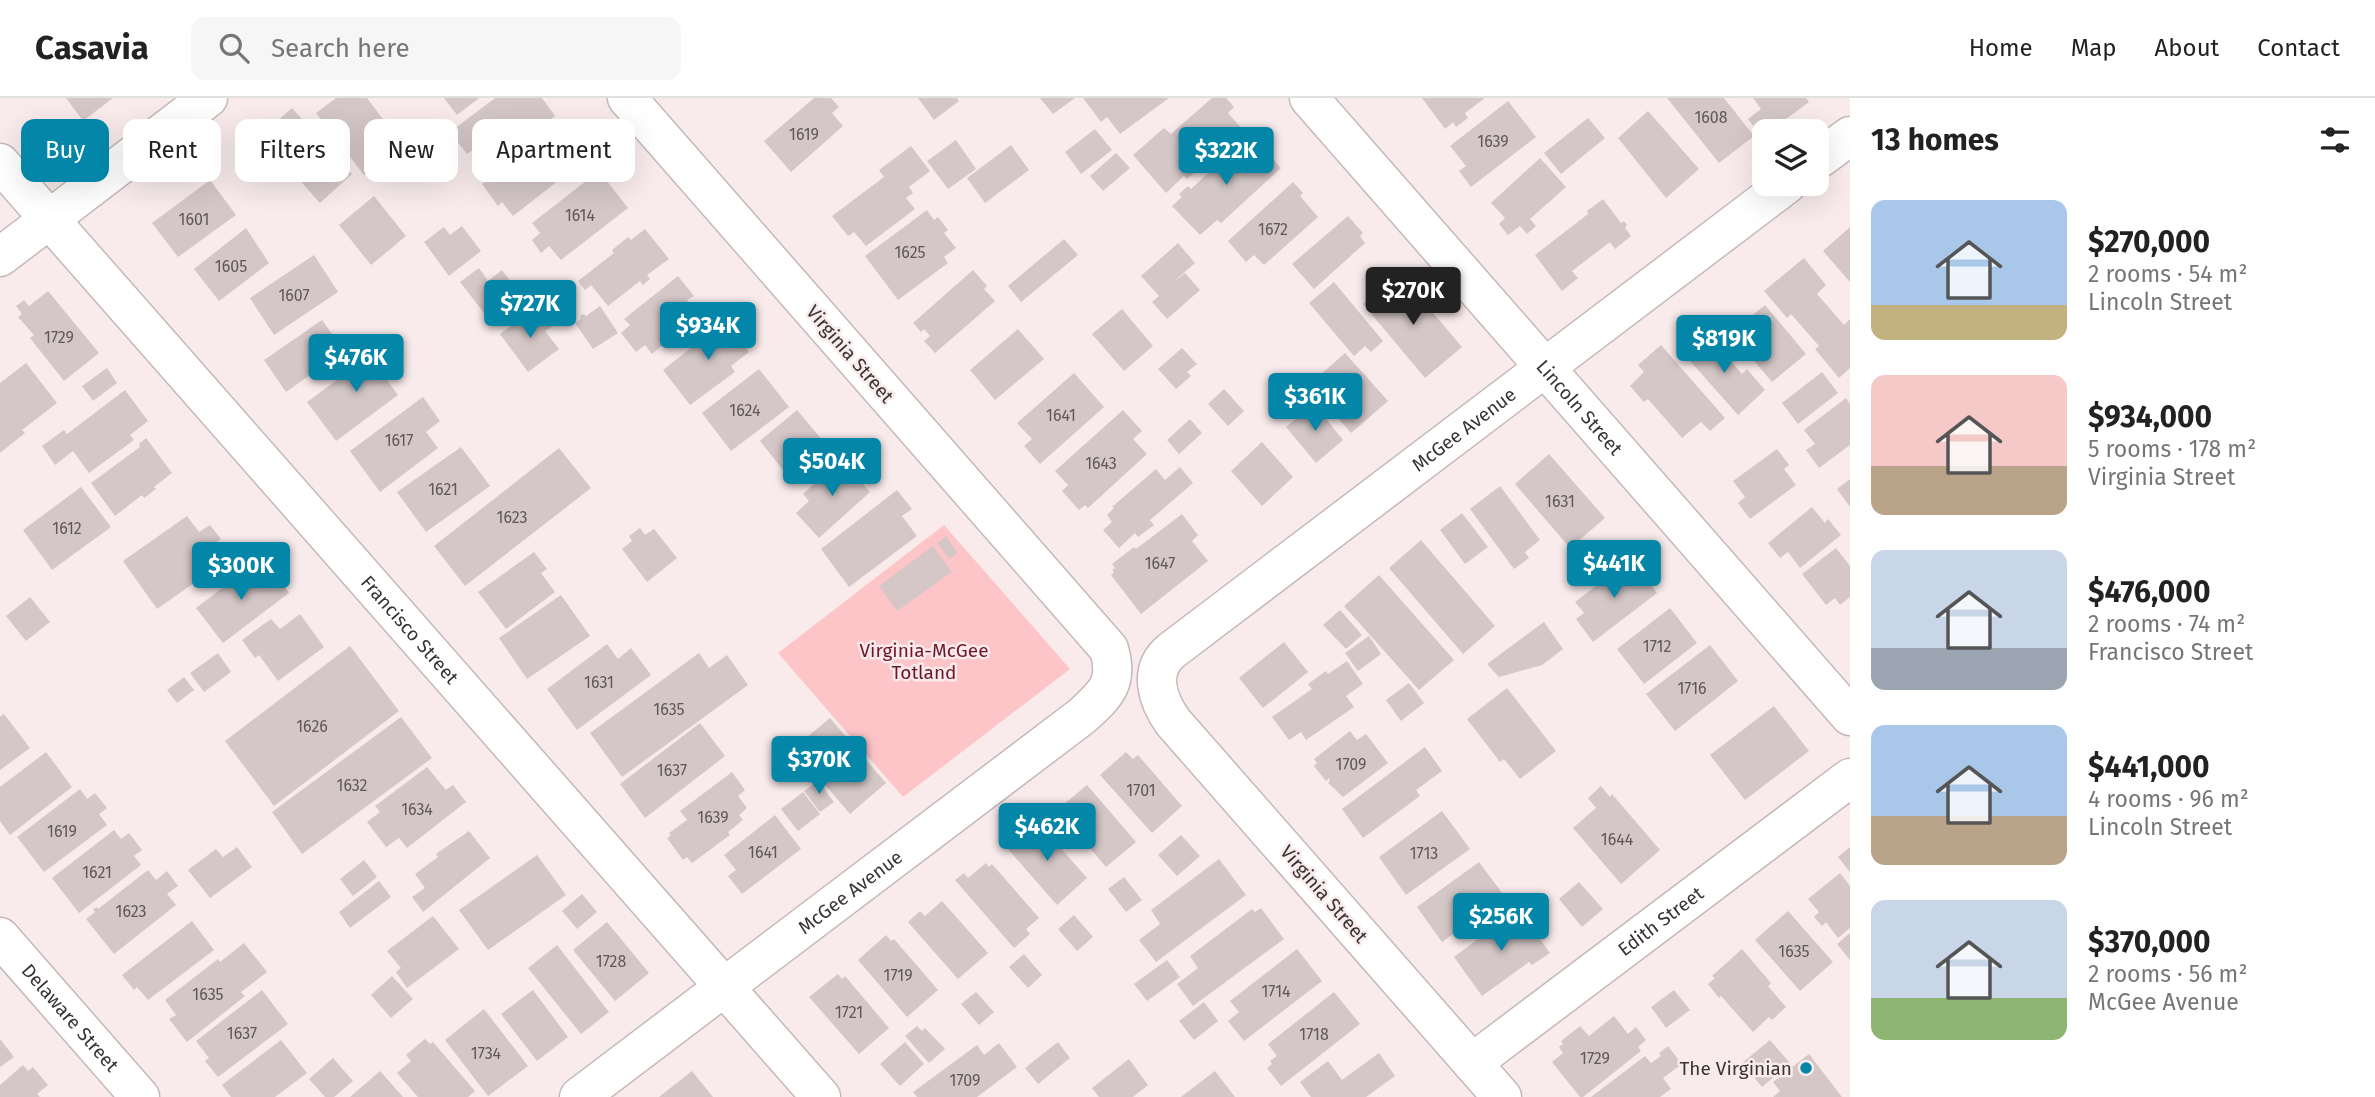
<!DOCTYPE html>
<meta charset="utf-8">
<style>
body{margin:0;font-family:"Fira Sans",sans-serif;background:#f6f6f6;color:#222;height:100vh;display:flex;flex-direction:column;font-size:26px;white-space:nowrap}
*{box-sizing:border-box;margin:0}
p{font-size:23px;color:#767676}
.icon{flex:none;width:38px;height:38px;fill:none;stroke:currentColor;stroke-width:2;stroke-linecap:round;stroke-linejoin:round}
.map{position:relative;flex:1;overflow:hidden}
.panel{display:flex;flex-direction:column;background:#fff;width:525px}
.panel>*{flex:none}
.banner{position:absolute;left:21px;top:21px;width:665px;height:63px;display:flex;gap:14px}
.buttons{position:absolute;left:1752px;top:21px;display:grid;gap:14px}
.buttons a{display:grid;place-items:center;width:77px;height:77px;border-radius:14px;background:#fff;box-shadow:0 7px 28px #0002;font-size:35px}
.price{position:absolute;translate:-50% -60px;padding:0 16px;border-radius:7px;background:#0386a8;color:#fff;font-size:23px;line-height:46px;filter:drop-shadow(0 2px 4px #0008)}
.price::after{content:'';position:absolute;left:50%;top:42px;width:21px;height:16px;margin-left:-10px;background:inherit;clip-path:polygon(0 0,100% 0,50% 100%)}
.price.on{background:#222;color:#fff}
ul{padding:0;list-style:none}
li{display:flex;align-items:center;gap:21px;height:175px;padding:0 21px}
li span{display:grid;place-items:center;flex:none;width:196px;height:140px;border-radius:14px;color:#555}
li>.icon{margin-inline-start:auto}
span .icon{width:84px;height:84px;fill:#fffc;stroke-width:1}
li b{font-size:30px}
h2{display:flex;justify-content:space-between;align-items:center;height:84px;padding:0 21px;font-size:30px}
.chip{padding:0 24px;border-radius:14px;background:#fff;box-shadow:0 7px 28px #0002;font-size:24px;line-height:63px}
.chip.on{background:#0386a8;color:#fff}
header{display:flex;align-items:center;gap:42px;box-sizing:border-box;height:98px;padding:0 35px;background:#fff;border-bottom:2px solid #e0e0e0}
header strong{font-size:33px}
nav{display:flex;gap:38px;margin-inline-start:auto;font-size:24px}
.search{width:490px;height:63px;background:#f6f6f6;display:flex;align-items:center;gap:18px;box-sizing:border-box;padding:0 24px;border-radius:14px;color:#767676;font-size:26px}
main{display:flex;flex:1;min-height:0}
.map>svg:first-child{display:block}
.green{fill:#fec5c8}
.building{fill:#d5c7c7}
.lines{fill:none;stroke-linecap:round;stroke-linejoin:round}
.minor-casing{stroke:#c6b8b9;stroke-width:41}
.minor{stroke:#fff;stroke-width:38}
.poi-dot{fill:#0386a8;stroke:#f9ebeb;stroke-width:2.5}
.labels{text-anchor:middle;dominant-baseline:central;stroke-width:5;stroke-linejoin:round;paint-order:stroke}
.number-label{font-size:16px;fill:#605858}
.street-label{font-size:19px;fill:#393333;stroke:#f9ebeb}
.park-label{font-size:19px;fill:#721429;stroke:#f9ebeb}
.poi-label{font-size:19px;fill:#393333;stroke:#f9ebeb;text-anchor:end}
</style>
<header>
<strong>Casavia</strong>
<div class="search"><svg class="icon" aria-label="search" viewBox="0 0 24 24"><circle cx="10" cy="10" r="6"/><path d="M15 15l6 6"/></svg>Search here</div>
<nav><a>Home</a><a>Map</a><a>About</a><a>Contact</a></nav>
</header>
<main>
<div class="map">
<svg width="1850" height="999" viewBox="0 0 1850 999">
<rect width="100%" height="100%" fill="#f9ebeb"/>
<!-- green -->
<path class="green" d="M944,427L1070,571L903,699L778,555Z"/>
<!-- building -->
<path class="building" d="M66,0H113L83,23Z
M336,0H367L403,48L364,77L316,15Z
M444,0H479L457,17Z
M495,0H542L555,18L498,61L485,43L467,56L450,34Z
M814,0H831L839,9L832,15L843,28L791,74L764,43Z
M918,0H957L959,3L934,22Z
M1040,0H1075L1053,16Z
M1083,0H1169L1120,36L1107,19L1101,24Z
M1212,0H1226L1234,9L1228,15L1243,32L1187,81L1184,78L1166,95L1133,57L1164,30L1171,36Z
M1422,0H1485L1465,15L1468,20L1456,29L1453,24L1445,31Z
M1667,0H1724L1754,38L1719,65Z
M1753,0H1806L1809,4L1770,33H1764L1762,39L1748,21L1761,11Z
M1508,3L1536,39L1471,89L1459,73L1466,68L1450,48Z
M292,10L352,76L320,105L260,38Z
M1648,13L1699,71L1666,100L1618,40Z
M1588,20L1605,40L1561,76L1544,55Z
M562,26L579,48L568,56L577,68L513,118L502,104L498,108L482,86L515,60L512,55L530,42L534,48Z
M1095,31L1112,52L1081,76L1065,54Z
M1245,41L1262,60L1267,55L1281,70L1221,125L1217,122L1200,137L1172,108L1182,99L1179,96L1188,88L1191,91Z
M956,42L976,71L948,91L927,63Z
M1011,47L1029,72L985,105L967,80Z
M911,48L930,73L909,89L913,95L906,100L915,111L866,148L854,134L848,138L832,118L884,79L879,72Z
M1116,55L1130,70L1103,93L1090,78Z
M1540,60L1566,89L1530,121L1536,128L1527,136L1520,128L1508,137L1499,126L1505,120L1491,105Z
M599,73L628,110L561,162L549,148L541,155L532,142L540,135L532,125Z
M210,82L236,117L178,159L152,125Z
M1293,84L1303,95L1300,98L1318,119L1264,167L1254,157L1246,164L1228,143Z
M374,98L406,138L371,167L339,127Z
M1603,101L1621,125L1624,123L1627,127L1625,130L1631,138L1615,151L1610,144L1572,173L1578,180L1562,193L1535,157L1588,116L1587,113Z
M927,112L934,122L938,119L948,132L944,135L956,150L944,159L948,165L898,202L865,158Z
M1348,118L1363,135L1360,138L1365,145L1314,191L1292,166Z
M462,128L481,153L449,178L424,144L444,129L450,137Z
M1850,129V184L1823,153Z
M246,130L269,165L219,203L194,171Z
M645,131L669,161L647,177L650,181L643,187L640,183L608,208L591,187L585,192L578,183L614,155L612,152L628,139L631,142Z
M1064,141L1078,157L1021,204L1008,188Z
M1178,145L1195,165L1172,185L1185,175L1200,192L1167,221L1152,204L1159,198L1141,178Z
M314,157L338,194L274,237L250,200Z
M1804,160L1826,187L1817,196L1844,227L1850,221V270L1839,280L1815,251L1819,248L1791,216L1787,220L1764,193Z
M479,170L488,183L502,172L523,200L491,224L460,184Z
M973,172L987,188L984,191L995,203L935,255L924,243L930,238L924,231L921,234L913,225Z
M678,178L694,198L687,202L700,218L652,256L645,247L636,254L621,235L630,227L624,221Z
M1392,182L1402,195L1410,188L1462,249L1425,280L1363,206Z
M1334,184L1383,243L1371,254L1365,248L1354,258L1309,205Z
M48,193L99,255L64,283L30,240L34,237L18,219L22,216L16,208L24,202L29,208Z
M1765,207L1806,256L1772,284L1728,232L1741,220L1744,224Z
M600,208L618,235L593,251L575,225L581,221L580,218L584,216L586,218Z
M1122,211L1153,248L1124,273L1092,236Z
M531,213L536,220L543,215L553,228L545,233L559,251L528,274L500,236Z
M322,222L344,253L286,294L264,262Z
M725,223L738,240L740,238L733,229L739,224L751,240L743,246L749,254L731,268L735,274L690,307L663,272Z
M1018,231L1044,261L995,302L970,272Z
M1709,238L1742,276L1747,271L1765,292L1738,317L1683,255L1701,239L1704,242Z
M385,247L399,267L384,278L398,297L336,343L307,304Z
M1661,247L1725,320L1710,333L1701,324L1682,340L1648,301L1644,304L1630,288L1644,274L1638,267Z
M1182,250L1197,266L1187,274L1191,278L1176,291L1158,271Z
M1345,255L1388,303L1351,335L1309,287Z
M26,265L57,305L22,332L25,335L0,355V285Z
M107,270L117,285L93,303L82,288Z
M759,271L789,309L731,353L702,315Z
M1822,274L1838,295L1798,326L1782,305Z
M1074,275L1104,309L1040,366L1024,348L1032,341L1017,325Z
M1224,291L1244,313L1228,328L1208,306Z
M125,292L148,323L130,337L134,342L89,375L73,353L55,367L42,348L64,332L67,336Z
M423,299L440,323L426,334L438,350L380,394L350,353Z
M1846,300L1850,306V347L1819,370L1806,352L1815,346L1804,332Z
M1314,306L1343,342L1316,365L1286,329Z
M797,312L829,350L791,382L760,343Z
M1123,312L1142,333L1133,341L1147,356L1088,410L1085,407L1079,412L1062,393L1068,387L1055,373Z
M1190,321L1202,335L1179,356L1167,342Z
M146,340L172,375L154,389L156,391L144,400L142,397L115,418L91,385L140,349L139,346Z
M1262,344L1293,379L1262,408L1231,373Z
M461,349L490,388L426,434L397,394Z
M559,350L591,390L465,488L434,448Z
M1777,351L1789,367L1784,371L1796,387L1750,421L1738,405L1745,399L1733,383Z
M1549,356L1605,420L1570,450L1515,386Z
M841,361L870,394L819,440L796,415L809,403L803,396Z
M1180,369L1193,385L1150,422L1154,427L1138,439L1135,435L1119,450L1103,432L1112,424L1107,417L1114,410L1112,409L1156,371L1165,382Z
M1850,381V409L1837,391Z
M1500,388L1540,442L1525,454L1529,460L1514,471L1470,411Z
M81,389L111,429L52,472L23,432Z
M897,392L912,411L902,418L917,438L849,489L821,451Z
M1812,409L1825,425L1828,421L1841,437L1800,470L1788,454L1780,460L1768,445Z
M1462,415L1488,449L1465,466L1440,432Z
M1182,416L1198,437L1192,443L1208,463L1141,516L1111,477L1114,474L1112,472L1115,470L1112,466L1134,449L1136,451Z
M187,418L199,434L210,427L221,441L209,449L221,466L157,511L123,463Z
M640,430L645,437L654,431L677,460L647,484L622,451L632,443L629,438Z
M946,438L958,455L949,461L937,445Z
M1421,442L1495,528L1463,556L1389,470Z
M933,448L952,474L897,513L879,488Z
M1836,450L1850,468V499L1840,507L1835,500L1826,507L1802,476Z
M534,454L547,471L541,475L555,494L506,531L478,494Z
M1631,461L1657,495L1593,544L1576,521L1584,515L1575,504Z
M255,465L269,484L277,478L289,495L223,545L196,510Z
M1379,477L1454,562L1419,592L1344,508Z
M561,497L590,538L527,581L499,540Z
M30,499L50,524L26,543L6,518Z
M1670,510L1697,545L1644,586L1617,551Z
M1340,512L1362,537L1346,551L1323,527Z
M300,516L324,549L278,583L259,557L255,560L242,542L271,521L280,531Z
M1544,524L1563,551L1542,567L1499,579L1487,566Z
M1369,538L1381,556L1358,573L1345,555Z
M1284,544L1308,574L1263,610L1239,580Z
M607,546L618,561L631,550L651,577L577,632L547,591Z
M1710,547L1738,583L1675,633L1646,596Z
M350,548L399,613L274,708L225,643Z
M218,555L231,574L204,594L190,575Z
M699,555L709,570L727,557L748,587L622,679L590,635Z
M1347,563L1363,586L1346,598L1354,609L1306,642L1301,634L1289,642L1272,619L1312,591L1308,586L1326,573L1328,576Z
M184,579L194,592L177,605L167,592Z
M1409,585L1424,605L1401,623L1386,602Z
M1507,590L1556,653L1520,681L1504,661L1500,664L1467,621Z
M1774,608L1809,653L1745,702L1710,657Z
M4,616L30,650L0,672V619Z
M401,619L432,660L302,756L272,714Z
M830,620L886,685L850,716L794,650Z
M700,625L725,658L645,720L620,686Z
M1350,633L1357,642L1366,636L1388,665L1343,699L1328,685L1330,683L1329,680L1326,683L1314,668L1317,665L1314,661Z
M1425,649L1442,673L1416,692L1420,698L1363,740L1342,711Z
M46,654L72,689L10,737L0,723V689Z
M1126,654L1133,661L1138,657L1182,708L1152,735L1100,677Z
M427,669L446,692L453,687L466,704L407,750L399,740L386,749L367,724L380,714L375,708Z
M732,674L745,692L738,698L747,710L739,717L743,722L728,734L730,737L692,765L687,759L683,762L667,740L671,737L669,735L687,722L680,713Z
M818,683L834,704L820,714L804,693Z
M1087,687L1136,744L1106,769L1057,712Z
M1601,688L1610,699L1612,696L1660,752L1621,786L1573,730L1596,710L1588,700Z
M80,691L87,701L95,695L107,710L99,716L107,727L44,774L17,739Z
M803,694L820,716L798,733L781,711Z
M1442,713L1470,751L1406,797L1379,759Z
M775,717L801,751L742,796L728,778L736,772L724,757Z
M1037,723L1087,780L1057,807L1007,750Z
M114,732L121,741L129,735L142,752L134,758L141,767L79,815L52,780Z
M469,733L490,760L423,814L412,799L425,790L415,776L438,759L436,756Z
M1181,737L1200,758L1177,778L1158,757Z
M237,749L252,769L210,800L188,772L216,751L223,759Z
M1850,749V774L1838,759Z
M537,757L566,797L488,852L459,812Z
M1219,761L1246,797L1156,864L1139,842L1160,826L1151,812Z
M364,762L377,779L353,798L340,781Z
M1479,764L1511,807L1488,825L1481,816L1442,844L1417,809Z
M986,765L989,769L992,766L1039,820L1026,831L1030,836L1014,850L955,782L964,775L968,780Z
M148,772L156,782L167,773L178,788L167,796L176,807L114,856L86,821L95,814L93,811L97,809L98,811Z
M1840,775L1850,788V830L1838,840L1826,824L1822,828L1814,819L1819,814L1808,801Z
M1124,779L1142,802L1126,814L1108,791Z
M379,783L391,799L350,830L339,814Z
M1579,784L1603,811L1582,829L1559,801Z
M582,796L597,814L577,831L562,813Z
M942,803L988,855L958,881L908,824L920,813L925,818Z
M1261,810L1284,841L1193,908L1177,886L1198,870L1190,858L1252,811L1255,814Z
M1518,811L1550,855L1532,867L1529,864L1482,898L1454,859Z
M1788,813L1833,864L1800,893L1755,842Z
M1074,817L1093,839L1077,853L1058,831Z
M433,818L459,851L407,890L396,874L401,870L387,853Z
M192,823L214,852L148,902L137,889L134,892L122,877Z
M607,824L649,875L615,903L573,852Z
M1850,835V862L1837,846Z
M886,837L891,843L894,841L938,892L907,919L858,862Z
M244,845L267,874L241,894L245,898L187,944L169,921L176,917L165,902L218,861L220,864Z
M557,847L609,914L581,936L528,870Z
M1297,851L1322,883L1244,943L1228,923L1239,914L1230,903Z
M1742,851L1771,885L1768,888L1786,909L1772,922L1769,919L1753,934L1721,898L1719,900L1708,886L1715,880L1712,878Z
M1024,856L1042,877L1028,890L1009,869Z
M1167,862L1180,879L1147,903L1134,886Z
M838,876L842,881L845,878L889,930L859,956L809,899Z
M392,878L413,901L391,920L371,897Z
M262,892L288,926L218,979L205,963L209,960L196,943Z
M533,892L568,939L537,963L501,916Z
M1674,892L1690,912L1666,930L1651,909Z
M976,894L994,914L979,927L961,906Z
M1334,894L1360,926L1281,988L1267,970L1272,966L1270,963L1277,958L1268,946Z
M1204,904L1218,923L1194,942L1179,923Z
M484,911L528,968L488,998L445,942Z
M1614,918L1628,936L1636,929L1646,942L1638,949L1641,953L1583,999H1580L1552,964L1563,955L1559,949L1563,946L1561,943L1580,928L1589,938Z
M917,928L922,933L925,930L945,951L929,965L905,938Z
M0,941L14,959L0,969Z
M425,941L430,946L433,944L475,993L468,999H418L397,975L411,963L406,957Z
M281,942L307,975L275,999H231L222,987Z
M1770,942L1790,965L1762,989L1742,965Z
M905,944L924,966L900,988L880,966Z
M1058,944L1070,960L1038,986L1025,970Z
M999,945L1017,969L977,999H917L913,994L977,947L984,957Z
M1668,948L1682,966L1663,980L1671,991L1660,999H1591L1645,958L1651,965L1661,958L1659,955Z
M1379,955L1395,978L1366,999H1311L1300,984L1328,963L1342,982Z
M1809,956L1842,999H1773L1780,993L1773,984Z
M333,960L353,983L334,999H325L309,981Z
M1129,961L1148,987L1133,999H1099L1092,990Z
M23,967L28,973L33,969L48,987L37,996L40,999H0V987Z
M380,973L403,999H350Z
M692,973L713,999H659Z
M1215,973L1235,999H1181Z"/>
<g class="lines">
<defs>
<g id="minor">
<path id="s1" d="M1309,0L1850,618"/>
<path d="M1816,63L1850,38"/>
<path id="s2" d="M0,65L821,999"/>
<path d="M0,159L208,0"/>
<path id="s3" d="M0,839L140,999"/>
<path id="s4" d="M1472,965L1850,680"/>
<path id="s5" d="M579,999L1082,618C1106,596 1119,585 1109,551L627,0"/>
<path id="s6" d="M1502,999L1173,624C1158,603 1147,573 1171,553L1787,86"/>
</g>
</defs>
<!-- minor casing -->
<use href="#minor" class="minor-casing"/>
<!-- minor -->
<use href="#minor" class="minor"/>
</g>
<!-- markers -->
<circle class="poi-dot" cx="1806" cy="970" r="7"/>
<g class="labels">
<!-- number labels -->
<g class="number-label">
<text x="1711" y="19">1608</text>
<text x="804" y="36">1619</text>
<text x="1493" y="43">1639</text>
<text x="580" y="117">1614</text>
<text x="194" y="121">1601</text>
<text x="1273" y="131">1672</text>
<text x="910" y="154">1625</text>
<text x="231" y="168">1605</text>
<text x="294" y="197">1607</text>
<text x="59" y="239">1729</text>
<text x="745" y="312">1624</text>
<text x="1061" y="317">1641</text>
<text x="399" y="342">1617</text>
<text x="1101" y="365">1643</text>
<text x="443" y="391">1621</text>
<text x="1560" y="403">1631</text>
<text x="512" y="419">1623</text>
<text x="67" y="430">1612</text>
<text x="1160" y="465">1647</text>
<text x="1657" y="548">1712</text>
<text x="599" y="584">1631</text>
<text x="1692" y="590">1716</text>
<text x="669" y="611">1635</text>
<text x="312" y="628">1626</text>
<text x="1351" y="666">1709</text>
<text x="672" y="672">1637</text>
<text x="352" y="687">1632</text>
<text x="1141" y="692">1701</text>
<text x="417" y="711">1634</text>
<text x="713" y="719">1639</text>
<text x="62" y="733">1619</text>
<text x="1617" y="741">1644</text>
<text x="763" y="754">1641</text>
<text x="1424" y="755">1713</text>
<text x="97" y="774">1621</text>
<text x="131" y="813">1623</text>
<text x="1794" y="853">1635</text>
<text x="611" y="863">1728</text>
<text x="898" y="877">1719</text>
<text x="1276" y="893">1714</text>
<text x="208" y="896">1635</text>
<text x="849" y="914">1721</text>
<text x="242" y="935">1637</text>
<text x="1314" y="936">1718</text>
<text x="486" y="955">1734</text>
<text x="1595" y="960">1729</text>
<text x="965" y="982">1709</text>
</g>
<!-- street labels -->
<g class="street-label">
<text transform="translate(850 256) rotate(49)">Virginia Street</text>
<text stroke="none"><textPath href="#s1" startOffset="411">Lincoln Street</textPath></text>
<text stroke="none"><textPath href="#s6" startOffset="945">McGee Avenue</textPath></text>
<text stroke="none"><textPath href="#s2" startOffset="621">Francisco Street</textPath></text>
<text stroke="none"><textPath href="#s5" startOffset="340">McGee Avenue</textPath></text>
<text transform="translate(1324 796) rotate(49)">Virginia Street</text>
<text stroke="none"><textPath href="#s4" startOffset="236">Edith Street</textPath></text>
<text stroke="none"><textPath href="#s3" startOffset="107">Delaware Street</textPath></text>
</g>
<!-- park labels -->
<g class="park-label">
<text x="924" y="552">Virginia-McGee<tspan x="924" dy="22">Totland</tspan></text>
</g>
<!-- poi labels -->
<g class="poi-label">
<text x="1792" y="970">The Virginian</text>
</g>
</g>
</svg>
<div class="buttons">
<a><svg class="icon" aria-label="layers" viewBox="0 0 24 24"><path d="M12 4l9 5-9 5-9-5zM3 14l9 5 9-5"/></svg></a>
</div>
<b class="price" style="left:1226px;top:89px">$322K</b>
<b class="price on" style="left:1413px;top:229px">$270K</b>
<b class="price" style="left:530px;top:242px">$727K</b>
<b class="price" style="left:708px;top:264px">$934K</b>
<b class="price" style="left:1724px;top:277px">$819K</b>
<b class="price" style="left:356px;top:296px">$476K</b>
<b class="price" style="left:1315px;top:335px">$361K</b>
<b class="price" style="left:832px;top:400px">$504K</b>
<b class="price" style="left:1614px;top:502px">$441K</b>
<b class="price" style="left:241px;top:504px">$300K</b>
<b class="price" style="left:819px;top:698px">$370K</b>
<b class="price" style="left:1047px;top:765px">$462K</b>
<b class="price" style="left:1501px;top:855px">$256K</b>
<div class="banner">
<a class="chip on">Buy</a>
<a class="chip">Rent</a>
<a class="chip">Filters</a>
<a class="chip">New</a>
<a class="chip">Apartment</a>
</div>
</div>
<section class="panel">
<h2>13 homes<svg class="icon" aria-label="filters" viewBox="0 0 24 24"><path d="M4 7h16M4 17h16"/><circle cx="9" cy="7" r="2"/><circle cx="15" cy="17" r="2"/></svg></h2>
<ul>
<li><span style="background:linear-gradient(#a9c7e8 75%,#c2b280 0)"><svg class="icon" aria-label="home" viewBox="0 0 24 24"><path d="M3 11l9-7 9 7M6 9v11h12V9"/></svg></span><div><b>$270,000</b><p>2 rooms · 54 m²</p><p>Lincoln Street</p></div></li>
<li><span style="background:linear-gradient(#f6c9c9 65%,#b9a48a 0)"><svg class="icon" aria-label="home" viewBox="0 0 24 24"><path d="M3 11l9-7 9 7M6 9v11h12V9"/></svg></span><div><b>$934,000</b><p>5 rooms · 178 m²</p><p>Virginia Street</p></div></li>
<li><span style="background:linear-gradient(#c9d6e8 70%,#9aa5b1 0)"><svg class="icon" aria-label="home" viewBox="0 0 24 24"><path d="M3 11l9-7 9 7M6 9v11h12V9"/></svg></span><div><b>$476,000</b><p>2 rooms · 74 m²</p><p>Francisco Street</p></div></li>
<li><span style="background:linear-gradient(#a9c7e8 65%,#b9a48a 0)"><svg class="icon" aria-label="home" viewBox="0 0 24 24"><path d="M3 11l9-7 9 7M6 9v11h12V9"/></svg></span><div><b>$441,000</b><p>4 rooms · 96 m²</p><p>Lincoln Street</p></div></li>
<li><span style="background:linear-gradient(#c9d6e8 70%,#8fb573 0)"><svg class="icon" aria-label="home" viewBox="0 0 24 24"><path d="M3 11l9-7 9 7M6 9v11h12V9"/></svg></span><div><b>$370,000</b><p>2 rooms · 56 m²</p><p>McGee Avenue</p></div></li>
</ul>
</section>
</main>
